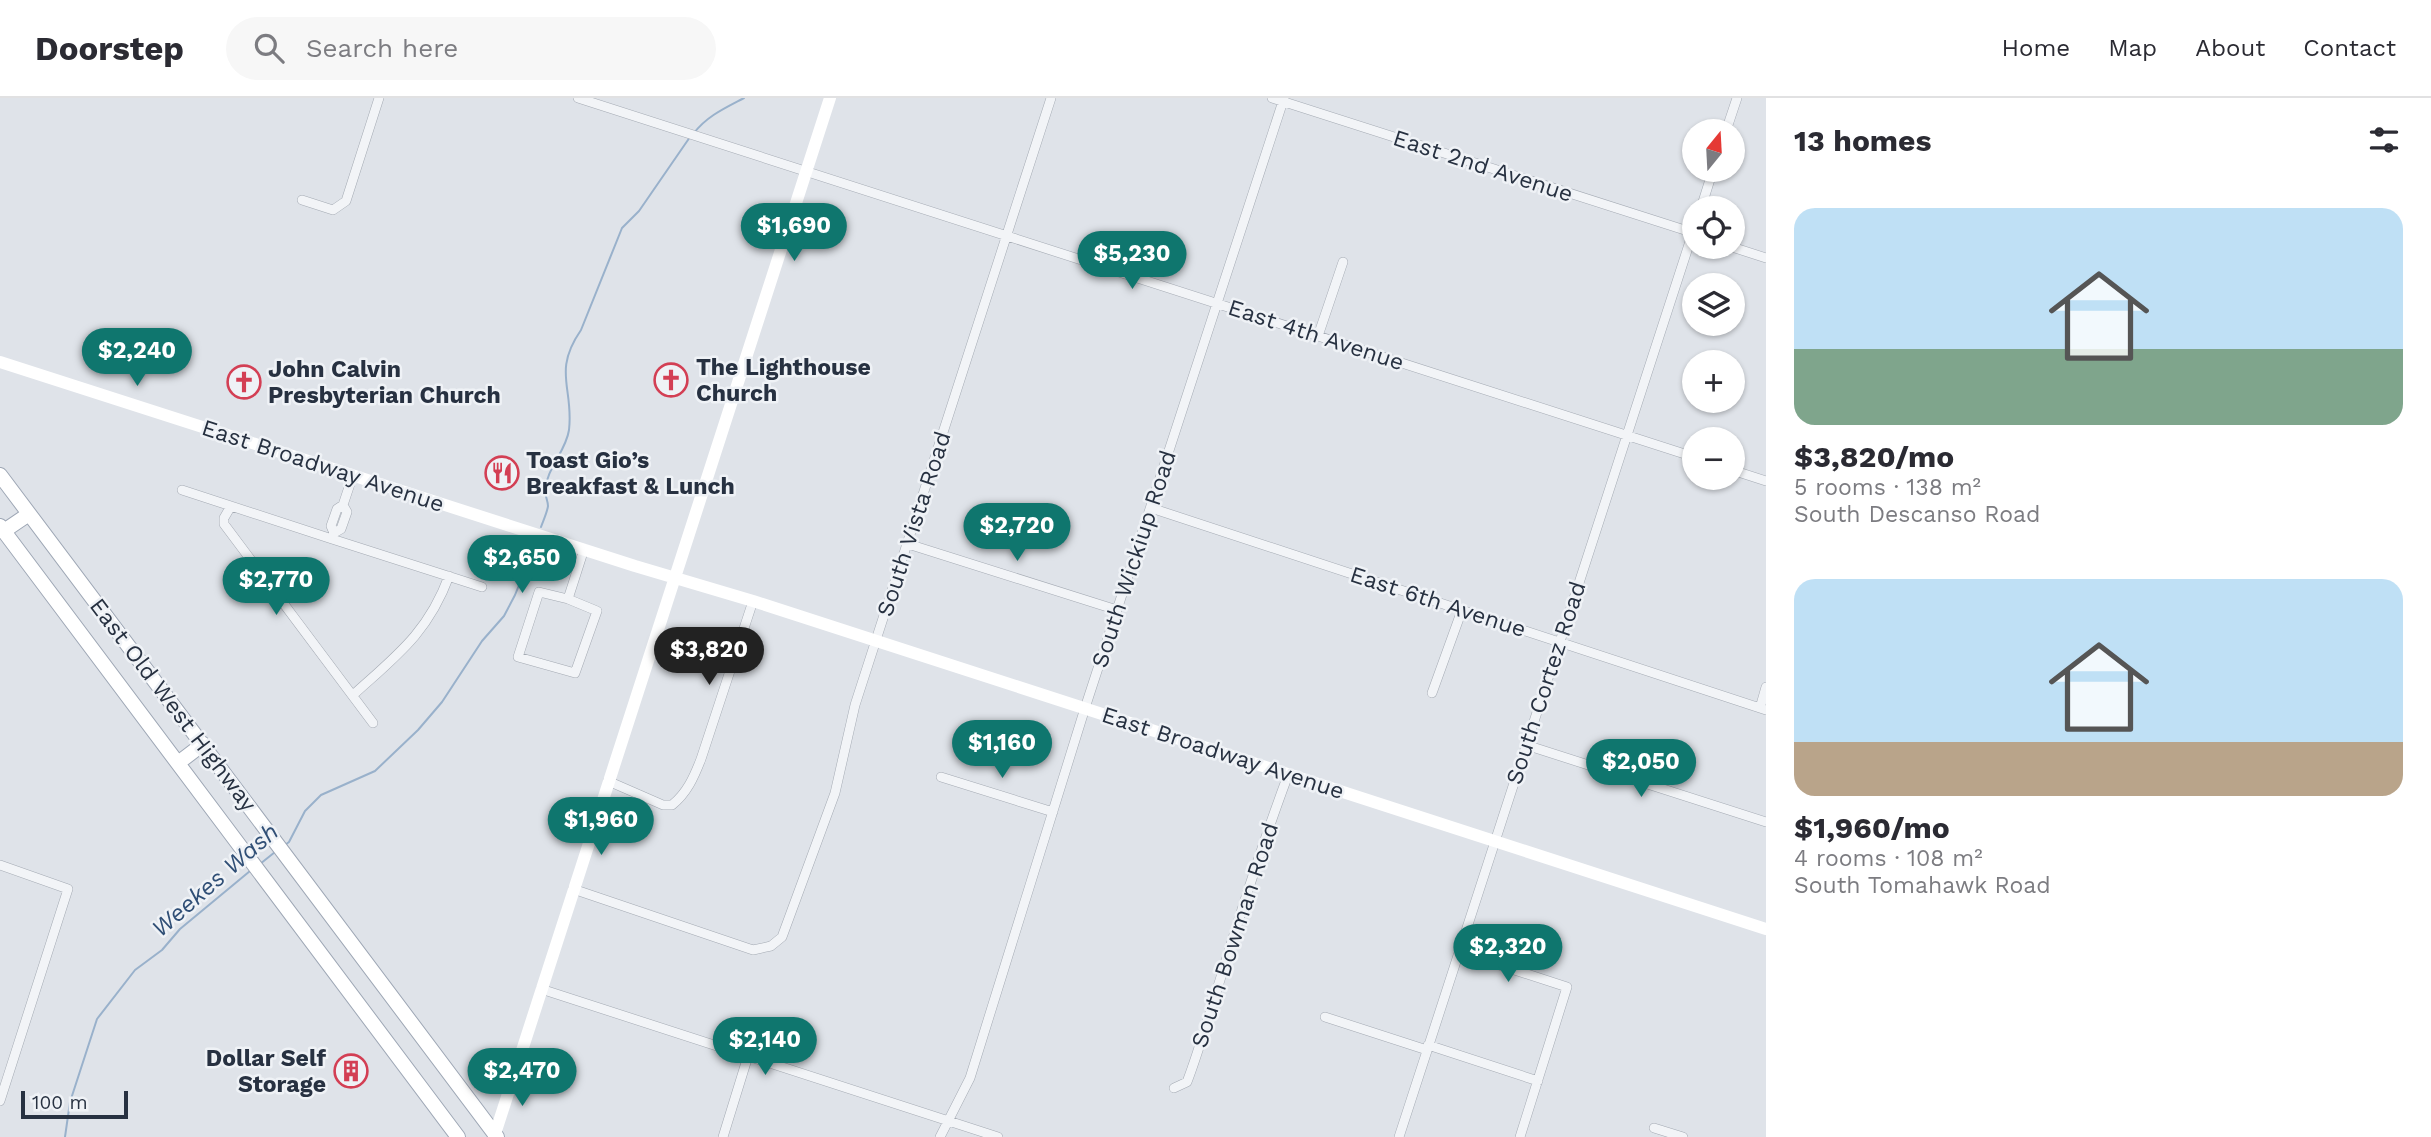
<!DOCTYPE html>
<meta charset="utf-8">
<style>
body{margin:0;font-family:"Work Sans",sans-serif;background:#f7f7f7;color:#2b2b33;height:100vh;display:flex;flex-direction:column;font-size:26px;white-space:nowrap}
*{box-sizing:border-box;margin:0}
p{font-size:23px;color:#7c7c81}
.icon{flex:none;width:38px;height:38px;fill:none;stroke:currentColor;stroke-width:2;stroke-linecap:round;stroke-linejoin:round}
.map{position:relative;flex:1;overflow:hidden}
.panel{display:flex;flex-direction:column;background:#fff;width:665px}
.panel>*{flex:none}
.needle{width:46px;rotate:18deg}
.tools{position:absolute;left:1682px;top:21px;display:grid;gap:14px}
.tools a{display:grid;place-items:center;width:63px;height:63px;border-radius:50%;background:#fff;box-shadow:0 2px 5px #0004;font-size:35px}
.scale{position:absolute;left:21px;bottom:18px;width:107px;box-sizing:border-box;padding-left:7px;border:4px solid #273141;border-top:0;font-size:19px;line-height:24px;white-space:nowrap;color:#273141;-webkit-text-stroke:5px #eff2f6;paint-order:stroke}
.price{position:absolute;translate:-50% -60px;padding:0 16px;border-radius:24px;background:#0f766e;color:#fff;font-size:23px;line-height:46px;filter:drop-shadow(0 2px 4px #0008)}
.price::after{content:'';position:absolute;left:50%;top:42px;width:21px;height:16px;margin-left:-10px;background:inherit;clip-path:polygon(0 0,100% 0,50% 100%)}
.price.selected{background:#222;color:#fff}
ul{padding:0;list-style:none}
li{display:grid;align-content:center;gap:14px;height:371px;padding:0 28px}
li span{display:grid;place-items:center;height:217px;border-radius:21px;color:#555}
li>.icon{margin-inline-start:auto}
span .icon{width:126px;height:126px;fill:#fffc;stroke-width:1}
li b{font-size:30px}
h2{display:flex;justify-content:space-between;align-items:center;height:84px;padding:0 28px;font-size:30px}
header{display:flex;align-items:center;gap:42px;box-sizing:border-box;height:98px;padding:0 35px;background:#fff;border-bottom:2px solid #e1e1e2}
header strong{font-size:33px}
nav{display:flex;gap:38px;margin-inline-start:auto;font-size:24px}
.search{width:490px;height:63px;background:#f7f7f7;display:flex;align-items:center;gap:18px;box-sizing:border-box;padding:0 24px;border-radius:38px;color:#7c7c81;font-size:26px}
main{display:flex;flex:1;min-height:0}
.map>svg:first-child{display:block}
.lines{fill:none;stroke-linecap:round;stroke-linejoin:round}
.stream{stroke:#99b1cb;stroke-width:2}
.minor-casing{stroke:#a4aab3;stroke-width:10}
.primary-casing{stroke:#9ea7b5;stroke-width:16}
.minor{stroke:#f2f4f7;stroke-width:9}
.secondary{stroke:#fff;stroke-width:12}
.primary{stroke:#fff;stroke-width:14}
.labels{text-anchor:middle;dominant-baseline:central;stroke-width:5;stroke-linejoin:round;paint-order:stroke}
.street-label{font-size:23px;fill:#273141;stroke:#eff2f6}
.poi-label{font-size:23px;font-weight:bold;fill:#273141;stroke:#eff2f6;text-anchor:start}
.water-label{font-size:24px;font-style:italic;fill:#304f76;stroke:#eff2f6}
</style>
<header>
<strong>Doorstep</strong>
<div class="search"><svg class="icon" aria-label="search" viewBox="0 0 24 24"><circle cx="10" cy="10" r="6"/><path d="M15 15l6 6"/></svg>Search here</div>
<nav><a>Home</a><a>Map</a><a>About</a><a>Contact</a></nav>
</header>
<main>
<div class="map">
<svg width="1766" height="1039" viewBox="0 0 1766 1039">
<rect width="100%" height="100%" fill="#dfe3e9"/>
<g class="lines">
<!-- stream -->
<path class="stream" d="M694,35C707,18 725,10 744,0
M541,429C543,423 547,415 548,408C548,403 545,398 545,392C547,370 566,353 569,332C574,290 552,274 581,232L622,130L639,113L690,39
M285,747L289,744L305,713L321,697L375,673L418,632L442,604L482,543L504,518L515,497L534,450
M260,766L275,754
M65,1039L70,1004L97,921L135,872L162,852L180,831L250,773"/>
<defs>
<path id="minor" d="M578,0L1694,359
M1272,0L1694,135
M1726,33L1737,0
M302,102L333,112L346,103L379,0
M1701,110L1713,72
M1732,149L1766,160
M1318,238L1343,164
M1732,372L1766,383
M182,392L332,441L334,435
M343,407L337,411L331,428L334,435L341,431L347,414L343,407L353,377
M231,408L224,420V426L373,625
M1151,410L1766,612
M332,441L482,489
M908,446L1117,512
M539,494L568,501L597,513L575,575L518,559Z
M568,501L584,451
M1432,595L1462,512
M353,597C396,558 428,535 449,478
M1760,610L1766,589
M1526,647L1766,724
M941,679L1053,714
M608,683L663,707H672C687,695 694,679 701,661L753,503
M0,767L68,791L0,1003
M573,791L753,852L771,848L782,839L835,695L855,607L1051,0
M1459,854L1567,889L1520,1039
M541,891L998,1039
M1325,919L1427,952
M1428,947L1538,983
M1174,990L1187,984C1200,950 1209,916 1220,882C1241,813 1263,744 1288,677
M1654,1030L1683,1039
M723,1039L748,958
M940,1039L970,980L1085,610L1284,0
M1399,1039L1694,131"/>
<path id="primary" d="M0,377L497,1039
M0,428L458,1039
M4,433L29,416
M178,665L203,646"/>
</defs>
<!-- minor casing -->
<use href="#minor" class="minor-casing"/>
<!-- primary casing -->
<use href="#primary" class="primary-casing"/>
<!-- minor -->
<use href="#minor" class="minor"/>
<!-- secondary -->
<path class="secondary" d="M0,264L635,468L753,503L1766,831
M494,1039L830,0"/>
<!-- primary -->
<use href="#primary" class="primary"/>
</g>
<!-- icons -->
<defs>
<symbol id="church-ring" viewBox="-11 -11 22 22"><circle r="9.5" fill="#eff2f6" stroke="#d33f54" stroke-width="1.5"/><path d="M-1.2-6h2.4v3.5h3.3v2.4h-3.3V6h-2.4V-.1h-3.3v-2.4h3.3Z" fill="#d33f54"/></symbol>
<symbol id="restaurant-ring" viewBox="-11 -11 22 22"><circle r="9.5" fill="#eff2f6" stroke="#d33f54" stroke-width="1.5"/><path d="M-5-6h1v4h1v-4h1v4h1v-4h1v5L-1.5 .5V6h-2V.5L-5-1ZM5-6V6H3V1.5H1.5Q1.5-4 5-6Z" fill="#d33f54"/></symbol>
<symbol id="building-ring" viewBox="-11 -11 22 22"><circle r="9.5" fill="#eff2f6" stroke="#d33f54" stroke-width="1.5"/><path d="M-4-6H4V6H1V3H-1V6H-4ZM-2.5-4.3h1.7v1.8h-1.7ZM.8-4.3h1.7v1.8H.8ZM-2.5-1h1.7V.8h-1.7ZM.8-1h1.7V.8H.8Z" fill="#d33f54"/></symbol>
</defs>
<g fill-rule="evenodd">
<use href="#church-ring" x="652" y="263" width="38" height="38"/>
<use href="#church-ring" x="225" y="265" width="38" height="38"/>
<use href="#restaurant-ring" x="483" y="356" width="38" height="38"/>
<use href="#building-ring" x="332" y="954" width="38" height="38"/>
</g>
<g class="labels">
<!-- street labels -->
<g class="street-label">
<text transform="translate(1483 68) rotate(18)">East 2nd Avenue</text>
<text transform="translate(1316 237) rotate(18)">East 4th Avenue</text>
<text transform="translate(323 368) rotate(18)">East Broadway Avenue</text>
<text transform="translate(914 426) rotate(-72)">South Vista Road</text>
<text transform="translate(1134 461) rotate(-72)">South Wickiup Road</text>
<text transform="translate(1438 504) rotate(18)">East 6th Avenue</text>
<text transform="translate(1546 585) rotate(-72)">South Cortez Road</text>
<text transform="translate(173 607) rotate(53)">East Old West Highway</text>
<text transform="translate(1223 655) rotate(18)">East Broadway Avenue</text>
<text transform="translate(1235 837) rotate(-72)">South Bowman Road</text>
</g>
<!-- poi labels -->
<g class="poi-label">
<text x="696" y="269">The Lighthouse<tspan x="696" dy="26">Church</tspan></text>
<text x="268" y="271">John Calvin<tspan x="268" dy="26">Presbyterian Church</tspan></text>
<text x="526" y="362">Toast Gio’s<tspan x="526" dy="26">Breakfast &amp; Lunch</tspan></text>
<text x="326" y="960" text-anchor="end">Dollar Self<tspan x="326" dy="26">Storage</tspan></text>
</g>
<!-- water labels -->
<g class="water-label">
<text transform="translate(215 782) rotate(-41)">Weekes Wash</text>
</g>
</g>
</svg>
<div class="tools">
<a><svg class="needle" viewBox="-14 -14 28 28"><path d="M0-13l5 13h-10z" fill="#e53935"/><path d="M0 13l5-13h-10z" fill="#7c7c81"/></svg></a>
<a><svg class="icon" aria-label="locate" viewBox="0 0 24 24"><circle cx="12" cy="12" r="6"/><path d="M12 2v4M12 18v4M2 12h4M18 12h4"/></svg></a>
<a><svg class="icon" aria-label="layers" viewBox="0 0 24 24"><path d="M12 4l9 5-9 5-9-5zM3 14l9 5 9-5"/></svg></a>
<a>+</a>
<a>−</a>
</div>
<div class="scale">100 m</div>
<b class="price" style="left:794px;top:165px">$1,690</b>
<b class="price" style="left:1132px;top:193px">$5,230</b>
<b class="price" style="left:137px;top:290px">$2,240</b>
<b class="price" style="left:1017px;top:465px">$2,720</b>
<b class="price" style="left:522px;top:497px">$2,650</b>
<b class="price" style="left:276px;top:519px">$2,770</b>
<b class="price selected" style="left:709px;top:589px">$3,820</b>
<b class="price" style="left:1002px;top:682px">$1,160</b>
<b class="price" style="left:1641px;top:701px">$2,050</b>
<b class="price" style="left:601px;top:759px">$1,960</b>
<b class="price" style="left:1508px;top:886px">$2,320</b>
<b class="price" style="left:765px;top:979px">$2,140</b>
<b class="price" style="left:522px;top:1010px">$2,470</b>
</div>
<section class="panel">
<h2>13 homes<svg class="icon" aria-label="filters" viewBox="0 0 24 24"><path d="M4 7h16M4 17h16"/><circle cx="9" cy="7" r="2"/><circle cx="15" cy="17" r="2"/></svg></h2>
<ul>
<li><span style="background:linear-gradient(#bfe0f5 65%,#7fa58c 0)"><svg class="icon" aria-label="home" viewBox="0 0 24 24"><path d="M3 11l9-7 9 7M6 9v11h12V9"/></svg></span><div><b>$3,820/mo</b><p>5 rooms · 138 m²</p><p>South Descanso Road</p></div></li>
<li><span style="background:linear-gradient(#bfe0f5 75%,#b9a48a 0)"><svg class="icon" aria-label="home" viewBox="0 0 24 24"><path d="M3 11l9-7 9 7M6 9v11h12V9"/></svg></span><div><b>$1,960/mo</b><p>4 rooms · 108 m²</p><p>South Tomahawk Road</p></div></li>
</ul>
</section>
</main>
